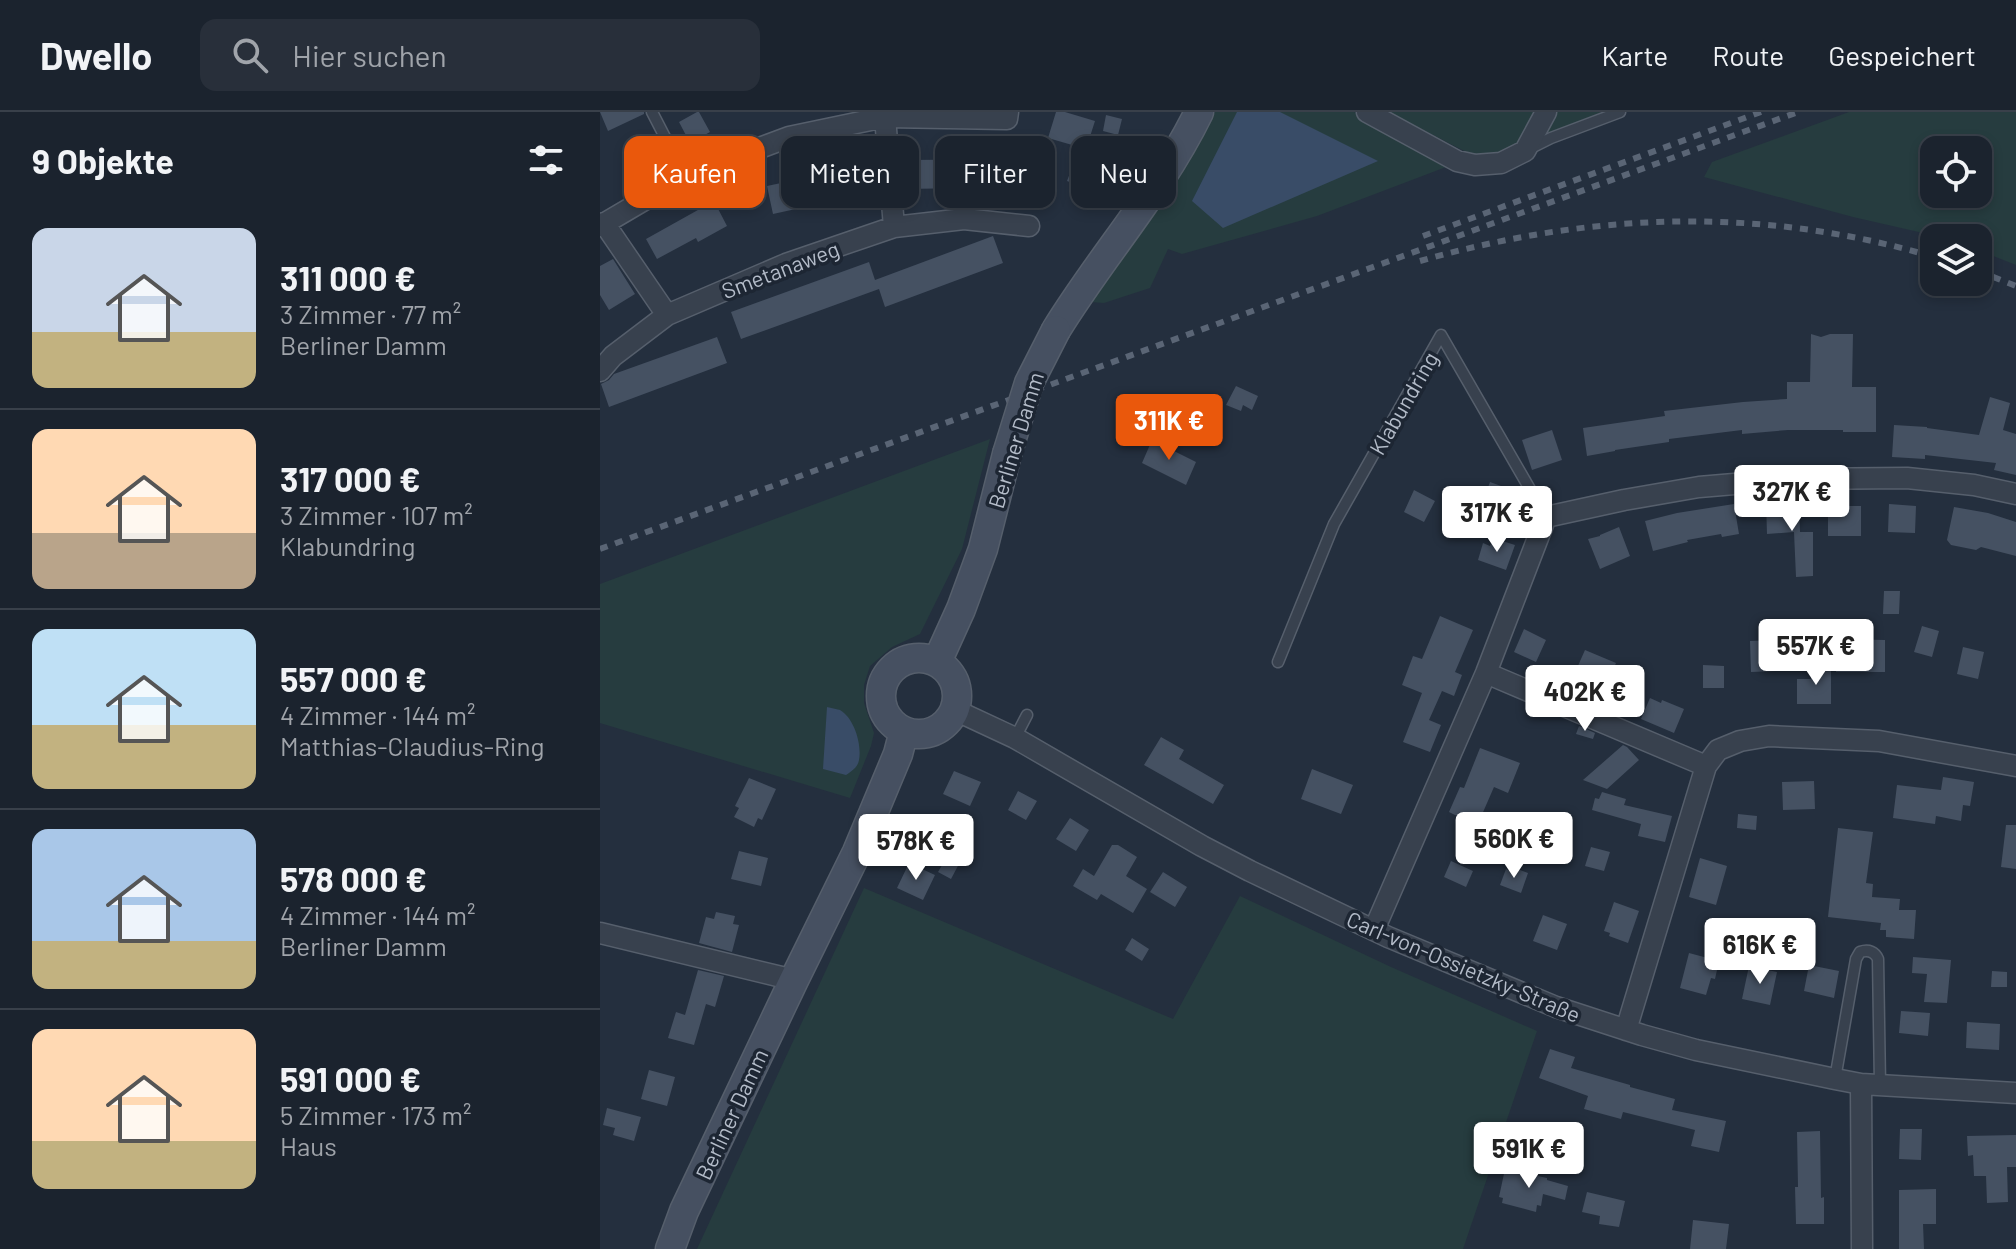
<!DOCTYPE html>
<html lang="de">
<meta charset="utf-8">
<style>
body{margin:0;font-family:Barlow,sans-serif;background:#282f3a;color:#f1f3f6;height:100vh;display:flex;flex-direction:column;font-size:30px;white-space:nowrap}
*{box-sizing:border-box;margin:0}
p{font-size:26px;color:#a0a4aa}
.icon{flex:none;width:44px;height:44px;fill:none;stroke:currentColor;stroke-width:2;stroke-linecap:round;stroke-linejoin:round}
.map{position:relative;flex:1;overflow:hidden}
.panel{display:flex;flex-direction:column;background:#1b232e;width:600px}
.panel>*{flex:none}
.top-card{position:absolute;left:24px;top:24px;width:760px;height:72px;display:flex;gap:16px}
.fabs{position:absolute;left:1320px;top:24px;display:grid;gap:16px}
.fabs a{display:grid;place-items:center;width:72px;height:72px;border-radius:16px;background:#1b232e;box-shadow:0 4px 12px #0003,0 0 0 2px #39404a;font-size:40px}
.price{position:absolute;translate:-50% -68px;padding:0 18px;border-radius:8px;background:#fff;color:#222;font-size:26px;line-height:52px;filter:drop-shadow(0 2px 4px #0008)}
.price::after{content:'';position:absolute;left:50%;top:48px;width:24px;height:18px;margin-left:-12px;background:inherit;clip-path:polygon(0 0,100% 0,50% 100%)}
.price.current{background:#ea580c;color:#fff}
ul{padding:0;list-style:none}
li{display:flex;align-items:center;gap:24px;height:200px;padding:0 32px}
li+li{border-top:2px solid #39404a}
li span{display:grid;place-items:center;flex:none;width:224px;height:160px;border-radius:16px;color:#555}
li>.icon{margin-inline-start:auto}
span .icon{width:96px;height:96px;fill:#fffc;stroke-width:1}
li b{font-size:34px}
h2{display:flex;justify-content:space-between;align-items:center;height:96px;padding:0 32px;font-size:34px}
.pill{padding:0 28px;border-radius:16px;background:#1b232e;box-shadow:0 4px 12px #0003,0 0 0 2px #39404a;font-size:28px;line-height:72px}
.pill.current{background:#ea580c;color:#fff}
header{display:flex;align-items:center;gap:48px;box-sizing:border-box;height:112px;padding:0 40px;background:#1b232e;border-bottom:2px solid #39404a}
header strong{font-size:38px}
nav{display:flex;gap:44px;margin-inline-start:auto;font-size:28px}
.search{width:560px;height:72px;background:#282f3a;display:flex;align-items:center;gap:20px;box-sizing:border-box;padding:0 28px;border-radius:16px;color:#a0a4aa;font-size:30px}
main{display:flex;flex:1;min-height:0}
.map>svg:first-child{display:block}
.green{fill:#263c3f;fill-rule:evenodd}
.water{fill:#394c67}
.building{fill:#455162}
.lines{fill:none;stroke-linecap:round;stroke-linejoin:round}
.lane-casing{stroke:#565f6c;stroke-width:13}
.street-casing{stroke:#565f6c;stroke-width:23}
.secondary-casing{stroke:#565f6c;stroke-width:31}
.lane{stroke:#38414e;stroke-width:10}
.street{stroke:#38414e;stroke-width:20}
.secondary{stroke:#465061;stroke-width:28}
.rail{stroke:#5a6575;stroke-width:6;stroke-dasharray:8 8;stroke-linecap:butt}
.secondary-bridge-casing{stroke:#565f6c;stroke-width:31;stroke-linecap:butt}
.secondary-bridge{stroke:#465061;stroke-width:28}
.labels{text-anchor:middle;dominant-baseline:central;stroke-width:7;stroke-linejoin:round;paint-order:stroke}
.street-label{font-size:22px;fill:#b4bcc9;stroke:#1d2633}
</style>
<header>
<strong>Dwello</strong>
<div class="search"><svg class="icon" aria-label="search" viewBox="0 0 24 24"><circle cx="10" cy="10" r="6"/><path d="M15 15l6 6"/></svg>Hier suchen</div>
<nav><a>Karte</a><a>Route</a><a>Gespeichert</a></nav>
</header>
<main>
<section class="panel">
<h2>9 Objekte<svg class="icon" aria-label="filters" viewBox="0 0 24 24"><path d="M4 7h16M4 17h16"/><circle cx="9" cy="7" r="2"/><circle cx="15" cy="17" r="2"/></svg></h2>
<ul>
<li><span style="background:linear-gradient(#c9d6e8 65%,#c2b280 0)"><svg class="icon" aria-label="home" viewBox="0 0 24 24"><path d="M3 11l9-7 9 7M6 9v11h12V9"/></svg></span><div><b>311 000 €</b><p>3 Zimmer · 77 m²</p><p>Berliner Damm</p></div></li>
<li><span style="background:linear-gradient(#ffd9b3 65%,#b9a48a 0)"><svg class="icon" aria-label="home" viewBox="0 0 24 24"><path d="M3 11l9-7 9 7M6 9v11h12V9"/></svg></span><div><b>317 000 €</b><p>3 Zimmer · 107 m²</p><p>Klabundring</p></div></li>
<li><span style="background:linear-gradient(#bfe0f5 60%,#c2b280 0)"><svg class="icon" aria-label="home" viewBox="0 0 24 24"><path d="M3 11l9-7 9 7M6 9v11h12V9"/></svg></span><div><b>557 000 €</b><p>4 Zimmer · 144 m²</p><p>Matthias-Claudius-Ring</p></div></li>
<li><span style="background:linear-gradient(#a9c7e8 70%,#c2b280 0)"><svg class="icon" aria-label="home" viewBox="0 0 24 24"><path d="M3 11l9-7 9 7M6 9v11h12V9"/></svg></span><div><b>578 000 €</b><p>4 Zimmer · 144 m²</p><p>Berliner Damm</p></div></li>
<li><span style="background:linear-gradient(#ffd9b3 70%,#c2b280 0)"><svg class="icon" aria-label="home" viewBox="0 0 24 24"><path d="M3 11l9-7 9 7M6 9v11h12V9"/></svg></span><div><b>591 000 €</b><p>5 Zimmer · 173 m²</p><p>Haus</p></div></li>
</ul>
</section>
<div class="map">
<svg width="1416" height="1137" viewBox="0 0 1416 1137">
<rect width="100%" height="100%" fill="#242f3e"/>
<!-- green -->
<path class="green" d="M615,0H754L854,52L717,104L582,142L568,137L550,176L504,191L491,190L578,68Z
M788,0H1001L922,34L916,38L876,45Z
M1249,0H1416V153L1378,138V126H1345L1253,105L1104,65L1112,50ZM1334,38H1378V82H1334Z
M390,327L362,437L320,522L292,535L270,554L264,573V591L274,621L271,634L250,686L0,611V472Z
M264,776L573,907L640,784L791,855L937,919L863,1137H97Z"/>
<!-- water -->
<path class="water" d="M637,0H680L778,49L623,116L592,89Z
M227,595C228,595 239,598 240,598C254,606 262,632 259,648C258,655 252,659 246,663L223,657Z"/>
<!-- building -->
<path class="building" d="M0,0H44V2L8,19Z
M97,0H99L110,20L90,31L79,10Z
M456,0H465L495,9L486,37L448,26Z
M506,3L522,7L518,23L503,19Z
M442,47V75L304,77L302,48Z
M475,48L494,56L486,76L467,69Z
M275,51L278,79L173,102L167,74Z
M114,89L127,114L98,130L96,126L57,147L46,127Z
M393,124L403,151L285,195L279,177L141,227L131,200L269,150L275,168Z
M13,147L35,182L9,198L0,183V154Z
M1211,222L1221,225L1230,222H1253L1252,275H1276V320H1243V318H1188L1142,322V318L1069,327V330L1015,338V339L987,344L983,316L1065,304L1064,299L1143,290L1187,287V270H1210Z
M117,225L127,251L9,295L1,272L9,268L14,262Z
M636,274L658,284L652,298L643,293L641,299L626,293Z
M1390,285L1410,291L1403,318L1416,322V363L1394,358L1396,351L1325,343V347L1292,345L1294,313L1327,315V316L1379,323Z
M952,318L962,348L932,358L922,328Z
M552,328L596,350L586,373L542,351Z
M890,370L912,378L905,398L883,389Z
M814,378L835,389L824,410L804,400Z
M1199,388L1200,420H1213V464L1196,465L1194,420L1167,422L1166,390Z
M1134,392L1139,422L1122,425L1121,422L1087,428L1088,430L1053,439L1045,409L1077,401Z
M1289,392L1316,394L1315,421L1288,420Z
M1228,394H1261V424H1228Z
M1354,395L1388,401L1416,410V444L1381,435L1376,438L1351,433L1347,428Z
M1019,415L1030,444L1000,457L988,427L1000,424V423Z
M893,426L915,433L906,458L878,448L883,431L890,434Z
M1284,479H1300L1299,502H1283Z
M840,504L873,518L855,560L862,563L854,584L842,579L829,608L841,613L830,640L803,630L822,581L802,573L813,544L822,547Z
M1322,514L1339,519L1332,545L1314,540Z
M924,517L946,528L936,550L914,540Z
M1237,527L1285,528V560H1236Z
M1175,528L1176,559L1151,560L1150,529Z
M1363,535L1384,540L1378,567L1357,562Z
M985,538L1016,551L1007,572L986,563V560L977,556Z
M1103,553L1124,554V576H1103Z
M1211,554H1231V592H1197V567H1211Z
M1050,586L1061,591L1062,588L1084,597L1074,621L1041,607Z
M979,614L995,621L993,627L976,622Z
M561,625L584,638L579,647L624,673L613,692L544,653Z
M1023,633L1027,635L1039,648L1007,677L983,668Z
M880,636L920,651L908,681L894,675L877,714L849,700L860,675L864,676Z
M712,657L753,673L741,702L701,687Z
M354,659L381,670L370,694L343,682Z
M1343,665L1374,670L1370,694L1363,693L1361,709L1336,704L1335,712L1293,706L1297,673L1341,678Z
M149,666L176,677L162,708L158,706L154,715L134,705L139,696L135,694Z
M1214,669L1215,697L1183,698L1182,670Z
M418,679L437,689L426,708L408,698Z
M1002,680L1026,687L1024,693L1072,704L1065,730L1038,724L1041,712L992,698L995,686L999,687Z
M1138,702L1157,704L1156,718L1137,716Z
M470,706L489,718L476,739L456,727Z
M1406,713H1416V757L1401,755Z
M1238,716L1273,720L1266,771L1273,772L1272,785L1300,787L1299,798H1316L1314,827L1286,825V818H1280L1281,811L1228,805Z
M512,733H518L537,745L526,764L547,777L533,801L501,782L497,788L473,774L483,757L494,764Z
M991,735L1010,740L1004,759L985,754Z
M139,739L168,746L161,774L131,767Z
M348,743L360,750L351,767L338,760Z
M1100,746L1127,754L1116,793L1089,785Z
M851,749L873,759L866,775L844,765Z
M309,751L335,763L323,788L297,776Z
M912,755L928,761L921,781L900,773L906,757L910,759Z
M563,760L587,775L575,795L550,780Z
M1014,790L1039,799L1028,831L1009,824L1010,821L1004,819Z
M116,800L135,804L133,812L139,813L132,840L99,831L106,805L114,807Z
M943,803L967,812L957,838L933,829Z
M532,826L549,837L542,849L525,838Z
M1089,841L1119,849L1115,867L1111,866L1106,883L1080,876Z
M1313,845L1351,848L1347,891L1324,890L1327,862L1312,861Z
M1209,853L1239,859L1234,886L1204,879Z
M1149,854L1177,860L1170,893L1142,887Z
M98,858L124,864L115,895L106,892L94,933L68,926L76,900L85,903Z
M1392,859L1407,860V875H1391Z
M1301,899L1330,901L1328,924L1299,921Z
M1367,910L1400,912L1399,938L1366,936Z
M950,937L975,945L971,956L1030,973V975L1075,987L1072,998L1126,1009L1119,1040L1091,1034L1095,1018L1023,1000L1021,1007L984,997L988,984L939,966Z
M49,958L75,965L67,994L41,987Z
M7,996L41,1005L34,1029L13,1023L15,1016L3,1013Z
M1300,1017H1322L1321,1048L1299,1047Z
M1220,1019L1221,1086L1224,1085V1112H1196L1195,1075H1198L1197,1020Z
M1416,1023V1055H1407L1408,1090L1387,1091L1386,1064H1374L1373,1043L1368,1044L1367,1024Z
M900,1025L917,1030L913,1044L896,1039Z
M905,1057L947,1066V1068L968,1074L965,1088L943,1082L941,1094L937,1093L936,1100L902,1091L903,1086L899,1085Z
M1336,1077V1112H1323L1324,1137H1299V1078Z
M987,1080L1025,1089L1019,1115L999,1112L1000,1104L982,1100Z
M1093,1108L1129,1112L1126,1137H1090Z"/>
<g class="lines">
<defs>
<path id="lane" d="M52,0L85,64
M929,37L951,26L1020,0
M678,550L734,412L841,223L946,405
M415,626L427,603
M1235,967L1256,847L1260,840C1269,837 1275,840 1278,847L1280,973"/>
<path id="street" d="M767,0L857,49L875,53L901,51L925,39L946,0
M285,5L294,115
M4,111L67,203
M0,114L85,64L189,25L285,5L407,7L408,0
M0,259L13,244L67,203L186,152L294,115L364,107L429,114
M886,561L1106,654
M355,598L415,626L602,734L650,759L788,825L956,895L1042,923L1096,938L1235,967L1261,972L1416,981
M774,818L886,561L946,405L1024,388L1099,375L1193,367L1307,366L1374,373L1416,382
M0,821L194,868
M1026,918L1106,654L1118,638L1140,629L1169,624L1279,629L1416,654
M1261,972L1262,1137"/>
<path id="secondary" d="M456,218C502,143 560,80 599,0
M281 584a38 38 0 1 1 76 0a38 38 0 1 1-76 0Z
M337,550L361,497L383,437L407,342
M70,1137L84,1099L193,870L257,740L298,642L304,619"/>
</defs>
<!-- lane casing -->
<use href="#lane" class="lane-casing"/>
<!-- street casing -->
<use href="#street" class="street-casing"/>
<!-- secondary casing -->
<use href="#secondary" class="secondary-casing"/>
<!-- lane -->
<use href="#lane" class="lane"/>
<!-- street -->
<use href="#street" class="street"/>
<!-- secondary -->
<use href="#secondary" class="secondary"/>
<!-- rail -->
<path class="rail" d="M823,124L1161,0
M820,149C992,100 1162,94 1334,145
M1378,159L1416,174
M0,437L1198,0"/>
<defs>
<path id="secondary-bridge" d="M407,342L429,271L456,218"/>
</defs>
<!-- secondary-bridge casing -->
<use href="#secondary-bridge" class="secondary-bridge-casing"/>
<!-- secondary-bridge -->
<use href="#secondary-bridge" class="secondary-bridge"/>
</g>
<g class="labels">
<!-- street labels -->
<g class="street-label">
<text transform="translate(180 157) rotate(-21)">Smetanaweg</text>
<text transform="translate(803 291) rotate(-60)">Klabundring</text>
<text transform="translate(415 328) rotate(-73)">Berliner Damm</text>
<text transform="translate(864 854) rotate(23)">Carl-von-Ossietzky-Straße</text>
<text transform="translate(131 1002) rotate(-65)">Berliner Damm</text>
</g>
</g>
</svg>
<div class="fabs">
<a><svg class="icon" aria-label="locate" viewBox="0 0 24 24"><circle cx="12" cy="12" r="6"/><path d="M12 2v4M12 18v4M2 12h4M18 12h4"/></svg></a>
<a><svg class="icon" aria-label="layers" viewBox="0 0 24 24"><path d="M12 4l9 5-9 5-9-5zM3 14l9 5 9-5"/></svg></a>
</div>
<b class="price current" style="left:569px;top:350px">311K €</b>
<b class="price" style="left:1192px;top:421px">327K €</b>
<b class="price" style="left:897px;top:442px">317K €</b>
<b class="price" style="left:1216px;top:575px">557K €</b>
<b class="price" style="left:985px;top:621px">402K €</b>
<b class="price" style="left:914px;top:768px">560K €</b>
<b class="price" style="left:316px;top:770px">578K €</b>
<b class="price" style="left:1160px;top:874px">616K €</b>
<b class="price" style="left:929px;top:1078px">591K €</b>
<div class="top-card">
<a class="pill current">Kaufen</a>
<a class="pill">Mieten</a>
<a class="pill">Filter</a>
<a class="pill">Neu</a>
</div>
</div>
</main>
